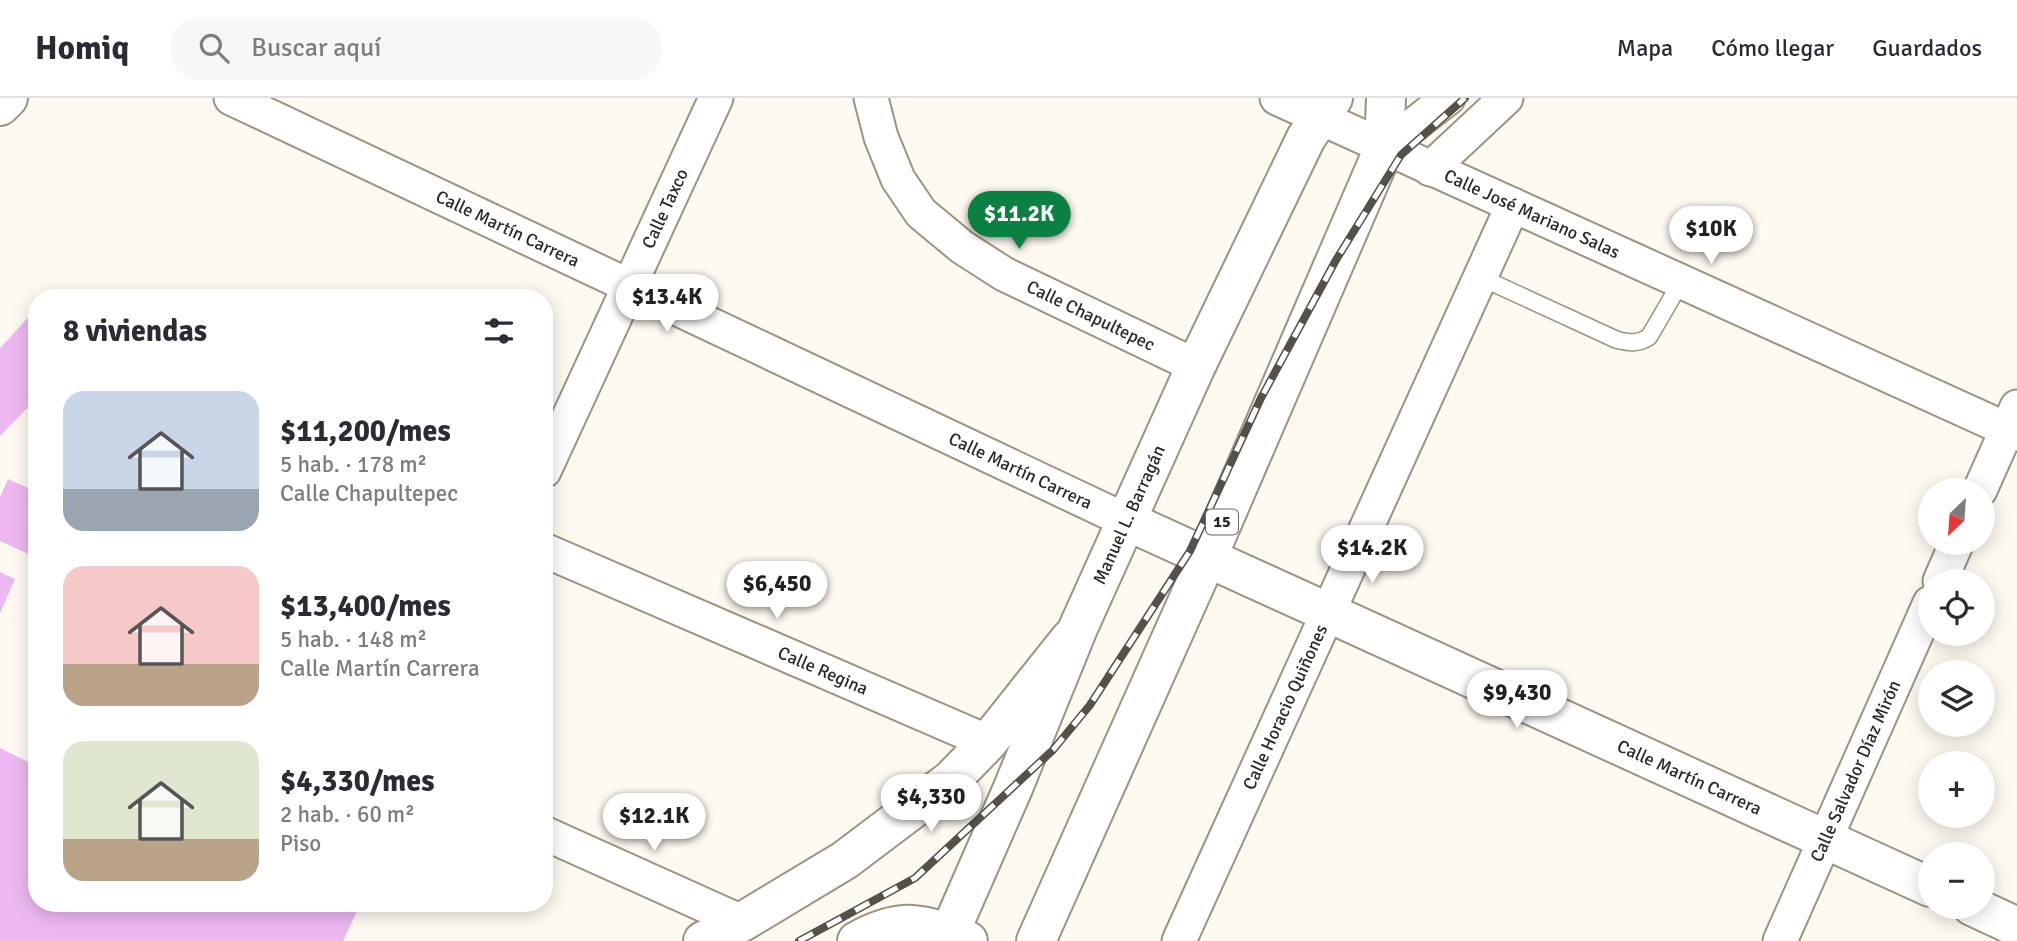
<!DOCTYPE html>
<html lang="es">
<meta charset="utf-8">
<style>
body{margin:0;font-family:Signika,sans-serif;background:#f7f7f7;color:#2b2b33;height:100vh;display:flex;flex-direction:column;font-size:26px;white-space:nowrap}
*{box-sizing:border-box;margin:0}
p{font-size:23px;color:#7c7c81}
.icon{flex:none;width:38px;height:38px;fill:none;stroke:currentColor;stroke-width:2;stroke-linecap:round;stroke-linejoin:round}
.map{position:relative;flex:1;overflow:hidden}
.panel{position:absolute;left:28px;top:191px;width:525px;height:623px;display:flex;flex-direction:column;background:#fff;border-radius:28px;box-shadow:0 4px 18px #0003}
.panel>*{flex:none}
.needle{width:46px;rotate:205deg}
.tools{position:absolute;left:1918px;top:380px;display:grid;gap:14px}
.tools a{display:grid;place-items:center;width:77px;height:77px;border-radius:50%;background:#fff;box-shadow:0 4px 18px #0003;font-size:35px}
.price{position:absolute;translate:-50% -60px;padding:0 16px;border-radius:24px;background:#fff;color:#222;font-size:23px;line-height:46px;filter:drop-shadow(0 2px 4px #0008)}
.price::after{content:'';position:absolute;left:50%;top:42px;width:21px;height:16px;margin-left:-10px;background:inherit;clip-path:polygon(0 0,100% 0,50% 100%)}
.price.current{background:#0b8043;color:#fff}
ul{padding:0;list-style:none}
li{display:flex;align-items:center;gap:21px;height:175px;padding:0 35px}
li span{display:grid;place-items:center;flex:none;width:196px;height:140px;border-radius:21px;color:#555}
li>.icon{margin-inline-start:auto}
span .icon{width:84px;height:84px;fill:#fffc;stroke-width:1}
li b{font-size:30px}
h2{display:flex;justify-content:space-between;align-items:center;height:84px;padding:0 35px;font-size:30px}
header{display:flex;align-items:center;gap:42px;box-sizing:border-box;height:98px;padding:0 35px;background:#fff;border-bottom:2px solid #e1e1e2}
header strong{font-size:33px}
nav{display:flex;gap:38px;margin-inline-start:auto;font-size:24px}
.search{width:490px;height:63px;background:#f7f7f7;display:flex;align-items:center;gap:18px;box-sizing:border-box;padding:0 24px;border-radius:28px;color:#7c7c81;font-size:26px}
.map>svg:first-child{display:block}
.building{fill:#edb8f1}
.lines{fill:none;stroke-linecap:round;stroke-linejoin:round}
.lane-casing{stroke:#9c9382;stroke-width:19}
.street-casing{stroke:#9c9382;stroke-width:37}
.secondary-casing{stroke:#9c9382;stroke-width:42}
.highway-casing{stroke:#9c9382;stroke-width:42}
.lane{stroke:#fff;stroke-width:16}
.street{stroke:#fff;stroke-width:33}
.secondary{stroke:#fff;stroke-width:38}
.highway{stroke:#fff;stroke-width:38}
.rail-casing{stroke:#55514a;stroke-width:8}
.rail{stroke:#fff;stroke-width:5;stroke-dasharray:16;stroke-linecap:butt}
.labels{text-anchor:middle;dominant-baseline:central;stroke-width:6;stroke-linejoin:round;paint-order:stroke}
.shield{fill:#fff;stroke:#6c6964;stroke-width:2}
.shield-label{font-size:16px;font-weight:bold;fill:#2d2922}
.street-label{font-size:18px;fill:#2d2922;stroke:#fff}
</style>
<header>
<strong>Homiq</strong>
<div class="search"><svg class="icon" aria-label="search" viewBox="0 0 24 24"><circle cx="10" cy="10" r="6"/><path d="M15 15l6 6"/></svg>Buscar aquí</div>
<nav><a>Mapa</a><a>Cómo llegar</a><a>Guardados</a></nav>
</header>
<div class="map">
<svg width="2017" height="843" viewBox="0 0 2017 843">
<rect width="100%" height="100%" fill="#fefaf2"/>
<!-- building -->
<path class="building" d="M37,210V300L0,338V250Z
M8,381L37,394V460L0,443V399Z
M0,474L15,481L0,515Z
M37,608V630L29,626Z
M0,650L37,668V805H345L358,811L343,843H0Z"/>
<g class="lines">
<defs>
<path id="lane" d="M1480,179L1617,242C1630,245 1638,246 1649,239L1681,184"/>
<g id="street">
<path id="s1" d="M231,0L1127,423"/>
<path id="s2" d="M871,0L881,39L898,81L921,115L962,149L1004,176L1196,268"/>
<path id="s3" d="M1277,0L2017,336"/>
<path d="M1384,50L1448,0"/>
<path d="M1430,71L1506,0"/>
<path id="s4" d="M544,373L716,0"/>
<path d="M1980,392L2017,309"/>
<path id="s5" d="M544,452L988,644"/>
<path d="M1940,483L1957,444"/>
<path d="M544,735L742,824"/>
<path id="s6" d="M1179,843L1513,107"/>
<path id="s7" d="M1780,843L1930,505"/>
</g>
<g id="secondary">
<path id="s8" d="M1127,423L1930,789"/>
<path d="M1972,808L2017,829"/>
<path d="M703,843L742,824L845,762L951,682L988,644L1070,541"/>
<path d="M857,843C902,818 922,825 968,843"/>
</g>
<g id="highway">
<path d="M0,8L8,0"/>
<path id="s9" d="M946,843L1013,690L1078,530L1196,268L1306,40L1333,0"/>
<path d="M1036,843L1207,460L1384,50L1386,0"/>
</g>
</defs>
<!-- lane casing -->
<use href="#lane" class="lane-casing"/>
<!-- street casing -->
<use href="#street" class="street-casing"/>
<!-- secondary casing -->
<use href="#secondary" class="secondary-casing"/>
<!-- highway casing -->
<use href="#highway" class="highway-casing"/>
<!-- lane -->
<use href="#lane" class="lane"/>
<!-- street -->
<use href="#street" class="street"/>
<!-- secondary -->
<use href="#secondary" class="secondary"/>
<!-- highway -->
<use href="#highway" class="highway"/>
<defs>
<path id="rail" d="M799,843L915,780L1053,652L1090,607L1190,453L1261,300L1336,162L1401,57L1465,0"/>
</defs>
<!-- rail casing -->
<use href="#rail" class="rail-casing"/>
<!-- rail -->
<use href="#rail" class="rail"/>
</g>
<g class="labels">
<!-- shield labels -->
<rect class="shield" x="1206" y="411.5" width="32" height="25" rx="5"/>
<g class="shield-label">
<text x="1222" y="424">15</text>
</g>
<!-- street labels -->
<g class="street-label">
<text stroke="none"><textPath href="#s4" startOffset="289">Calle Taxco</textPath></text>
<text stroke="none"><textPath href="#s3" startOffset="280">Calle José Mariano Salas</textPath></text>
<text stroke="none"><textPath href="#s1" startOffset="306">Calle Martín Carrera</textPath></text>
<text stroke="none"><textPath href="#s2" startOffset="326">Calle Chapultepec</textPath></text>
<text stroke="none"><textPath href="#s1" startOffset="873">Calle Martín Carrera</textPath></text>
<text stroke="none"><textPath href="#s9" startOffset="464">Manuel L. Barragán</textPath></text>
<text stroke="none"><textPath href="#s5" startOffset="304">Calle Regina</textPath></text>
<text stroke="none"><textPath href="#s6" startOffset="257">Calle Horacio Quiñones</textPath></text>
<text stroke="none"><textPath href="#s7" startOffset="186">Calle Salvador Díaz Mirón</textPath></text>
<text stroke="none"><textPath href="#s8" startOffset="618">Calle Martín Carrera</textPath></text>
</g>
</g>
</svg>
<div class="tools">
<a><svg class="needle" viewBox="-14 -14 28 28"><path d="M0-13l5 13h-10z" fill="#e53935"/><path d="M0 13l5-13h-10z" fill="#7c7c81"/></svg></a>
<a><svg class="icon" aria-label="locate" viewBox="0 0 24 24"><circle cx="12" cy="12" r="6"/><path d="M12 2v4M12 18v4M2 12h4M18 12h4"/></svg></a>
<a><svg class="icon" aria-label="layers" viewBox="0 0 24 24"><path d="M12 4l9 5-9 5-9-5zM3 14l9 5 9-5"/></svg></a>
<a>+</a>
<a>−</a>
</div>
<b class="price current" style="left:1019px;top:153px">$11.2K</b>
<b class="price" style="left:1711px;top:168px">$10K</b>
<b class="price" style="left:667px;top:236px">$13.4K</b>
<b class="price" style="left:1372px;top:487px">$14.2K</b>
<b class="price" style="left:777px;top:523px">$6,450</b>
<b class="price" style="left:1517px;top:632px">$9,430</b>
<b class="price" style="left:931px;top:736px">$4,330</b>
<b class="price" style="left:654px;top:755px">$12.1K</b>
<section class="panel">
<h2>8 viviendas<svg class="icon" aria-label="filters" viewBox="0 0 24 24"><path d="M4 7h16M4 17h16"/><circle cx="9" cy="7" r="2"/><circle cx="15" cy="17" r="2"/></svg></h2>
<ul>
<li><span style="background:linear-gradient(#c9d6e8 70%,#9aa5b1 0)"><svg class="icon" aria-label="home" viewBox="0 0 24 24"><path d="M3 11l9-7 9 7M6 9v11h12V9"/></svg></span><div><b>$11,200/mes</b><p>5 hab. · 178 m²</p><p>Calle Chapultepec</p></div></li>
<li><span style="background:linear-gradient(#f6c9c9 70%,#b9a48a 0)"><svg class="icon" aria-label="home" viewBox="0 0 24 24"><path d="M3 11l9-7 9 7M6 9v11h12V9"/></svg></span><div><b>$13,400/mes</b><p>5 hab. · 148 m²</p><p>Calle Martín Carrera</p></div></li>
<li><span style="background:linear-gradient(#dfe7d0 70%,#b9a48a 0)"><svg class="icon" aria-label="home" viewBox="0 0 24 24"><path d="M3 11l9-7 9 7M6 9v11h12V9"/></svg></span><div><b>$4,330/mes</b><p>2 hab. · 60 m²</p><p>Piso</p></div></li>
</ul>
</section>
</div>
